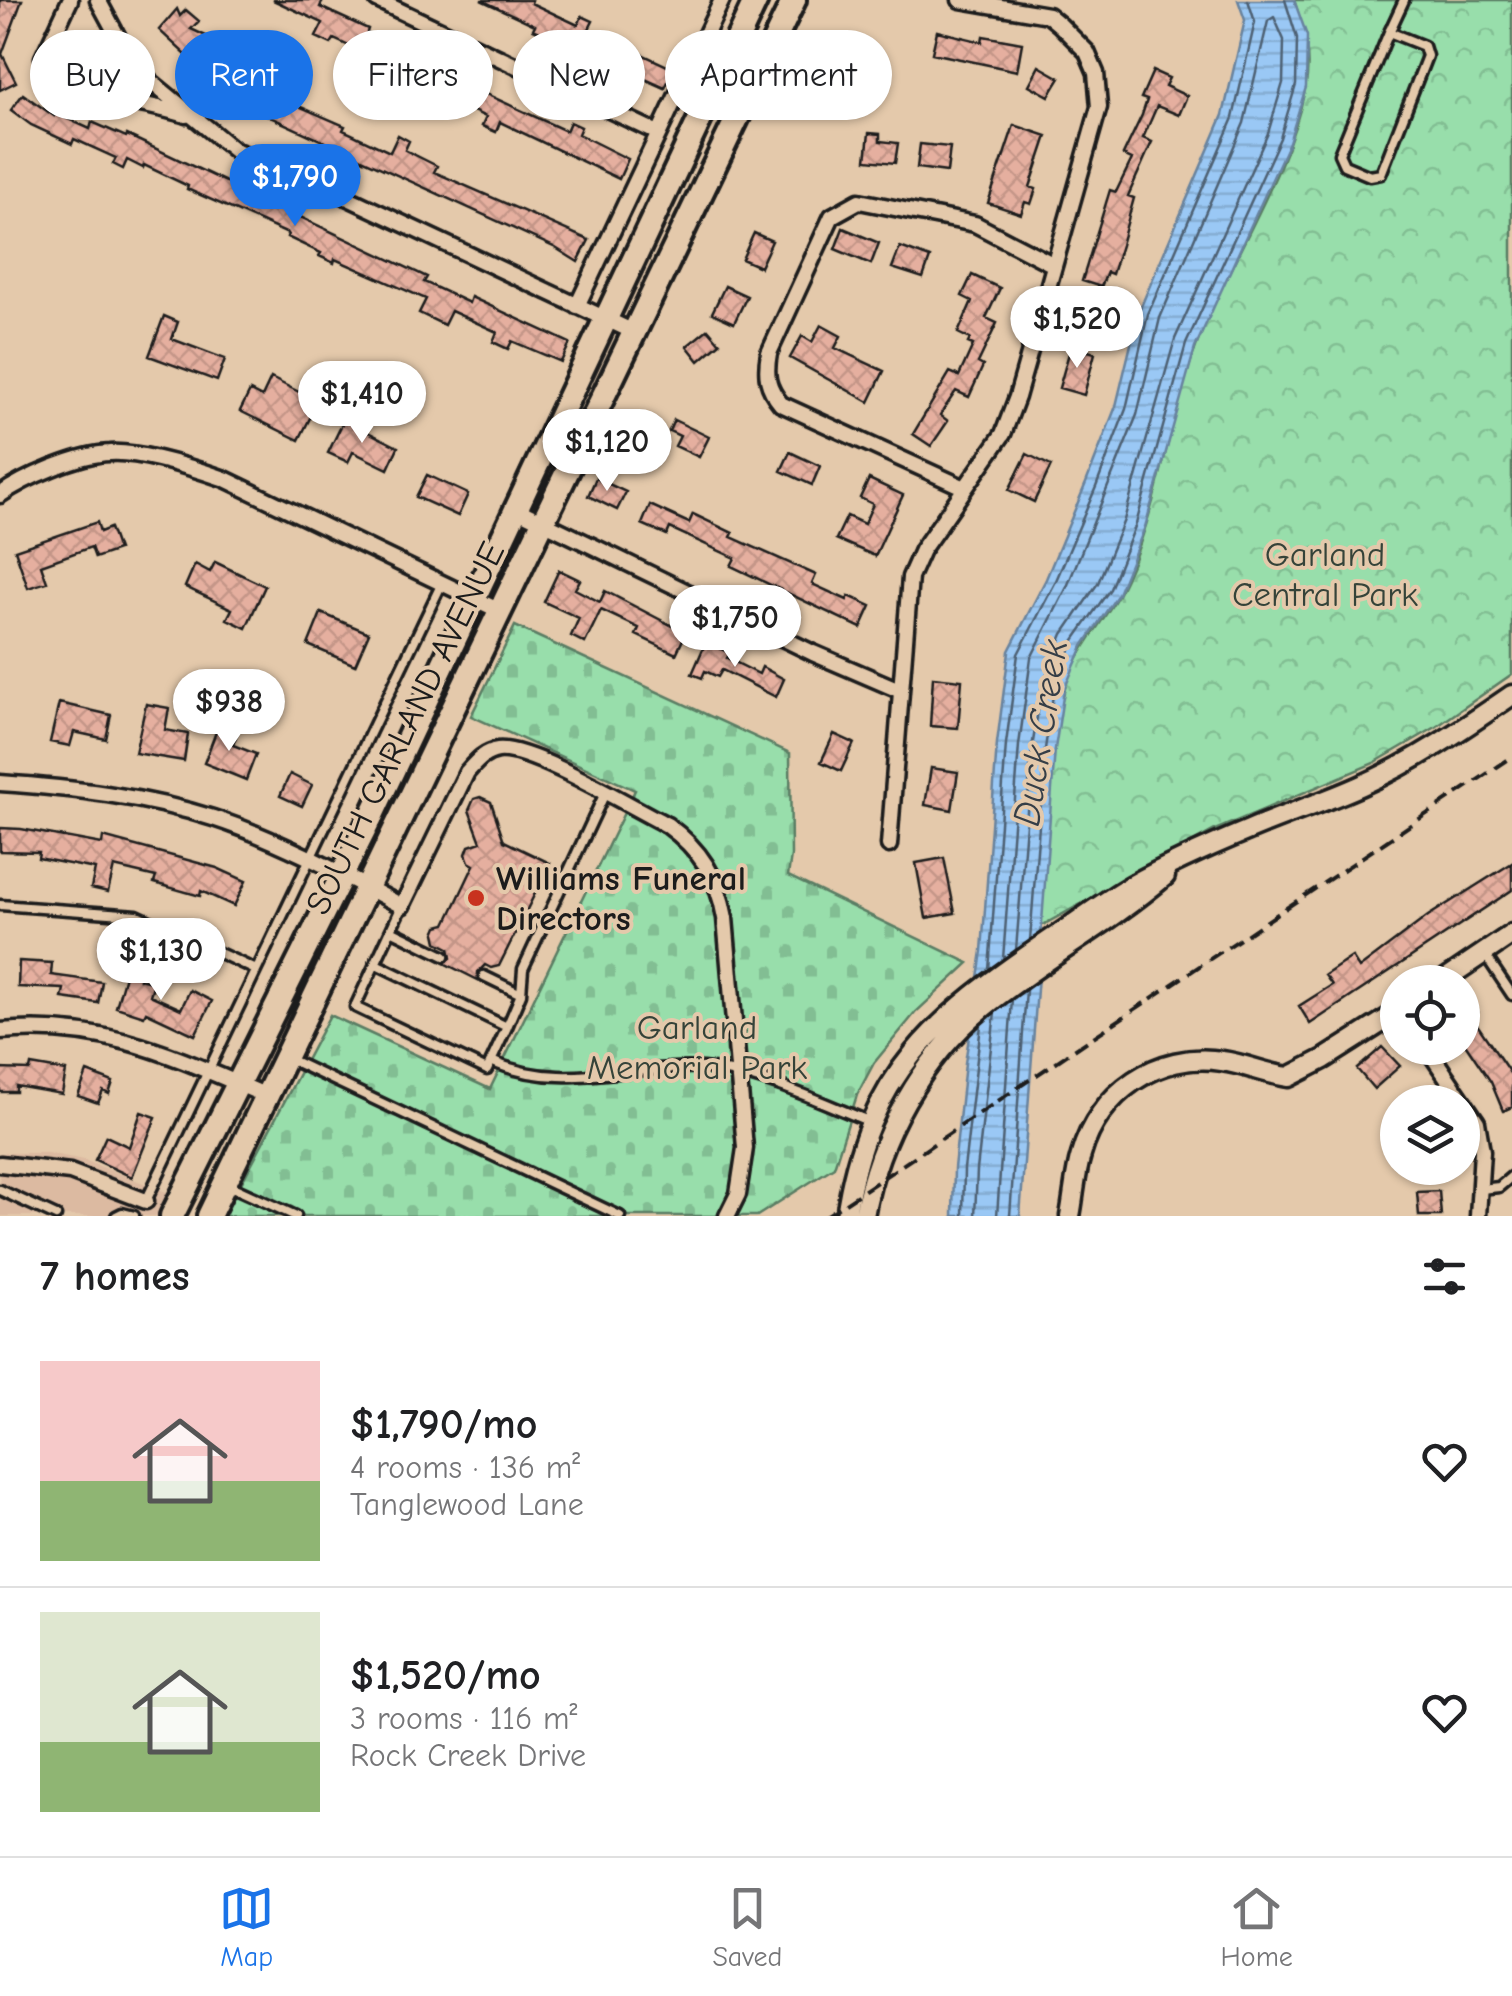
<!DOCTYPE html>
<meta charset="utf-8">
<style>
body{margin:0;font-family:"Comic Neue",sans-serif;background:#f6f6f6;color:#202124;height:100vh;display:flex;flex-direction:column;font-size:38px;white-space:nowrap}
*{box-sizing:border-box;margin:0}
p{font-size:32px;color:#757577}
.icon{flex:none;width:55px;height:55px;fill:none;stroke:currentColor;stroke-width:2;stroke-linecap:round;stroke-linejoin:round}
.map{position:relative;height:1216px;overflow:hidden}
.side{display:flex;flex-direction:column;background:#fff;flex:1}
.side>*{flex:none}
.hud{position:absolute;left:30px;top:30px;width:1000px;height:90px;display:flex;gap:20px}
.buttons{position:absolute;left:1380px;top:965px;display:grid;gap:20px}
.buttons a{display:grid;place-items:center;width:100px;height:100px;border-radius:50%;background:#fff;box-shadow:0 2px 8px #0004;font-size:50px}
.price{position:absolute;translate:-50% -85px;padding:0 22px;border-radius:35px;background:#fff;color:#222;font-size:32px;line-height:65px;filter:drop-shadow(0 2px 5px #0008)}
.price::after{content:'';position:absolute;left:50%;top:60px;width:30px;height:22px;margin-left:-15px;background:inherit;clip-path:polygon(0 0,100% 0,50% 100%)}
.price.current{background:#1a73e8;color:#fff}
ul{padding:0;list-style:none}
li{display:flex;align-items:center;gap:30px;height:250px;padding:0 40px}
li+li{border-top:2px solid #e0e0e0}
li span{display:grid;place-items:center;flex:none;width:280px;height:200px;border-radius:0px;color:#555}
li>.icon{margin-inline-start:auto}
span .icon{width:120px;height:120px;fill:#fffc;stroke-width:1}
li b{font-size:42px}
h2{display:flex;justify-content:space-between;align-items:center;height:120px;padding:0 40px;font-size:42px}
.pill{padding:0 35px;border-radius:45px;background:#fff;box-shadow:0 2px 8px #0004;font-size:35px;line-height:90px}
.pill.current{background:#1a73e8;color:#fff}
.menu{display:flex;justify-content:space-around;align-items:center;height:140px;border-top:2px solid #e0e0e0;background:#fff;font-size:28px;color:#757577}
.menu a{display:grid;justify-items:center;gap:5px}
.menu .current{color:#1a73e8}
.map>svg:first-child{display:block}
.built{fill:#dcbaa1}
.cemetery{fill:url(#cemetery-stones);stroke:#5a7d64;stroke-width:2.5}
.park{fill:url(#park-crowns);stroke:#5a7d64;stroke-width:2.5}
.water{fill:url(#water-rules);stroke:#68839e;stroke-width:2.5}
.lines{fill:none;stroke-linecap:round;stroke-linejoin:round}
.shore{stroke:#4e6173;stroke-width:2.5}
.building{fill:url(#building-cross-hatch);stroke:#1c1c1c;stroke-width:2.5}
.service-casing{stroke:#1c1c1c;stroke-width:15}
.minor-casing{stroke:#1c1c1c;stroke-width:21}
.tertiary-casing{stroke:#1c1c1c;stroke-width:25}
.primary-casing{stroke:#1c1c1c;stroke-width:30}
.service{stroke:#e4c9ab;stroke-width:8}
.minor{stroke:#e4c9ab;stroke-width:14}
.tertiary{stroke:#e4c9ab;stroke-width:18}
.primary{stroke:#e4c9ab;stroke-width:22}
.rail{stroke:#1c1c1c;stroke-width:4;stroke-dasharray:15 8;stroke-linecap:butt}
.poi-dot{fill:#c8321e;stroke:#e4c9ab;stroke-width:4}
.labels{text-anchor:middle;dominant-baseline:central;stroke-width:8;stroke-linejoin:round;paint-order:stroke}
.park-label{font-size:35px;fill:#354339;stroke:#e4c9ab}
.street-label{font-size:35px;fill:#1c1c1c;stroke:#e4c9ab}
.poi-label{font-size:35px;font-weight:bold;fill:#1c1c1c;stroke:#e4c9ab;text-anchor:start}
.water-label{font-size:38px;font-style:italic;fill:#353e47;stroke:#e4c9ab}
</style>
<div class="map">
<svg width="1512" height="1216" viewBox="0 0 1512 1216">
<defs>
<pattern id="cemetery-stones" width="16" height="16" patternUnits="userSpaceOnUse" patternTransform="scale(2.5)"><rect width="16" height="16" fill="#98deab"/><path d="M2 7V4a2 2 0 0 1 4 0v3zM10 15v-3a2 2 0 0 1 4 0v3z" fill="#82be93"/></pattern>
<pattern id="park-crowns" width="20" height="18" patternUnits="userSpaceOnUse" patternTransform="scale(2.5)"><rect width="20" height="18" fill="#98deab"/><path d="M2 6a3 3 0 1 1 6 0M12 15a3 3 0 1 1 6 0" fill="none" stroke="#82be93"/></pattern>
<pattern id="water-rules" width="6" height="5" patternUnits="userSpaceOnUse" patternTransform="scale(2.5)"><rect width="6" height="5" fill="#9ac8f5"/><path d="M0 2.5h6" fill="none" stroke="#84abd1"/></pattern>
<pattern id="building-cross-hatch" width="8" height="8" patternUnits="userSpaceOnUse" patternTransform="scale(2.5)"><rect width="8" height="8" fill="#e5af9f"/><path d="M0 0l8 8M0 8l8-8" fill="none" stroke="#c49688"/></pattern>
</defs>
<rect width="100%" height="100%" fill="#e4c9ab"/>
<filter id="ink" filterUnits="userSpaceOnUse"><feTurbulence type="fractalNoise" baseFrequency=".01" numOctaves="2"/><feDisplacementMap in="SourceGraphic" scale="20" xChannelSelector="R" yChannelSelector="G"/><feConvolveMatrix kernelMatrix="1 2 1 2 8 2 1 2 1" color-interpolation-filters="sRGB"/></filter>
<g filter="url(#ink)">
<!-- built -->
<path class="built" d="M0,1153H47L84,1160L169,1193L159,1216H0Z"/>
<!-- cemetery -->
<path class="cemetery" d="M515,626L790,753L791,856L788,876L969,963L916,1012L874,1063L857,1095L834,1167L757,1216H224L330,1015L490,1089L635,790L471,716Z"/>
<!-- park -->
<path class="park" d="M1294,0H1512V674L1436,727L1374,763L1215,830L1041,926C1047,853 1046,763 1064,692C1073,654 1101,627 1119,593C1158,517 1166,427 1196,347C1227,263 1287,177 1305,89C1312,57 1304,29 1294,0Z"/>
<!-- water -->
<path class="water" d="M1238,0H1294L1307,36L1306,87L1289,142L1195,348L1145,527L1118,594L1083,646L1064,690L1055,749L1020,1216H953L954,1168L965,1063L982,951L997,743L1009,651L1046,579L1086,483L1116,406L1139,311L1223,115L1245,20Z"/>
<g class="lines">
<!-- shore -->
<path class="shore" d="M1030,940L1045,749L1054,688L1074,640L1110,589L1136,524L1186,344L1280,138L1296,85L1297,38L1285,0
M1003,959L1019,745L1031,658L1067,587L1137,415L1160,318L1244,123L1268,21L1274,17L1284,40L1283,83L1268,133L1175,339L1124,520L1098,583L1063,634L1042,686L1032,748L1016,950
M989,970L1006,744L1018,654L1055,583L1096,487L1126,409L1148,314L1233,118L1255,22L1248,0
M963,1216L964,1169L981,1025
M975,1216L977,1170L995,1012
M997,1216L1012,999
M1010,1216L1026,990"/>
</g>
<!-- building -->
<path class="building" d="M0,0H22L2,54L16,82L0,90Z
M273,0H323L320,7L368,29L367,32L386,41L384,44L449,77L566,131L570,122L581,127L578,134L628,159L619,179L500,122L496,132L482,126L486,117L382,68L384,63L349,46L334,39L331,44L316,37L323,23Z
M481,0H532L531,3L578,25L582,16L593,21L589,29L636,49L635,51L674,69L665,88L533,29L535,25Z
M177,9L180,16L186,10L199,21L191,29L219,42L215,50L236,59L233,67L273,95L345,126L343,130L390,152L398,135L409,141L405,150L437,166L434,172L589,240L578,262L554,247L272,118L240,99L243,94L209,78L214,69L187,56L159,30Z
M937,31L982,42L983,36L1022,43L1017,71L932,53Z
M1039,66L1060,78L1049,96L1029,85Z
M1153,71L1169,78L1165,86L1187,96L1179,115L1157,106L1143,138L1152,142L1128,196L1134,198L1121,245L1112,274L1107,272L1101,287L1082,281L1110,190L1116,192L1132,159L1123,155L1142,115L1147,100L1141,98Z
M23,94L54,116L55,113L90,129L92,122L126,137L127,135L427,277L424,282L469,303L471,297L570,343L561,362L512,341L508,349L493,342L497,332L451,311L444,325L419,313L426,299L335,259L334,263L319,256L321,253L287,237L288,234L187,189L188,186L144,165L143,168L127,160L123,169L113,164L116,158L74,139L72,144L31,125L11,110Z
M1014,125L1047,136L1030,187L1036,189L1031,204L1025,202L1021,214L988,203Z
M869,133L880,134V141L898,143L895,163L866,160Z
M920,144L950,147L947,172L917,168Z
M843,228L879,243L871,264L835,249Z
M754,233L772,241L760,267L742,259Z
M900,247L930,258L923,278L892,268Z
M972,275L1000,288L986,318L997,323L978,363L983,366L969,397L956,391L940,415L948,421L931,446L913,434L950,372L959,376L973,345L968,343L970,339L958,333L972,301L962,296Z
M725,286L747,296L734,323L712,313Z
M164,316L178,322L172,339L225,359L217,381L149,356Z
M821,325L841,336L835,348L884,371L869,402L790,358L802,336L812,342Z
M708,329L720,343L699,361L687,346Z
M1071,346L1095,353L1084,395L1059,388Z
M271,378L311,398L307,407L314,410L299,440L240,411L250,391L262,397Z
M344,420L398,447L388,469L353,452L348,462L328,453Z
M674,420L709,437L699,457L675,446L680,436L669,431Z
M790,452L820,466L812,485L781,471Z
M1027,454L1051,466L1034,502L1009,490Z
M427,475L468,494L458,516L416,497Z
M596,478L626,492L617,510L588,496Z
M869,479L903,495L875,556L836,539L847,516L864,524L873,504L860,498Z
M650,505L689,523L693,514L733,533L731,537L816,575L812,584L847,600L849,596L871,606L861,628L731,566L735,558L670,528L667,535L642,524Z
M97,522L100,532L110,528L118,550L95,558L91,547L41,565L47,582L28,588L15,550Z
M215,562L265,586L246,628L227,619L232,609L185,587L195,564L210,572Z
M559,570L580,580L575,589L600,602L605,591L686,633L676,654L636,635L639,628L601,610L585,643L571,636L579,618L544,602Z
M321,613L369,633L355,665L308,645Z
M706,642L730,653L727,658L759,674L762,667L784,679L776,697L722,670L718,677L705,671L702,678L692,674Z
M933,677L962,680L958,728L930,726Z
M59,703L111,715L106,739L74,732L70,746L50,742Z
M146,704L169,708L165,730L188,734L184,761L135,753Z
M219,724L238,731L233,745L256,754L246,780L204,763Z
M834,734L854,743L841,771L821,762Z
M931,768L958,772L952,810L925,805Z
M290,774L312,785L302,806L280,796Z
M480,797L491,802L504,841L550,863L499,966L491,968L485,965L478,972V980L444,963L451,958L449,948L437,942L435,933L438,926L446,924L474,865L469,862L466,854L469,846L481,842L469,810L474,799Z
M0,828L21,829L102,844L103,837L217,868L246,881L234,906L201,891L200,896L154,883L156,877L114,867L108,892L91,888L95,869L38,858L39,852L0,851Z
M944,858L955,913L926,918L916,863Z
M1512,863V890L1310,1024L1299,1006L1332,985L1325,975L1352,957L1359,968L1428,916Z
M19,961L52,963L51,975L102,982L98,1003L62,998L64,989L18,987Z
M128,965L142,969L140,979L154,983L150,995L181,1009L190,990L212,1001L195,1035L146,1012L144,1016L116,1007Z
M1462,992L1478,1012L1472,1017L1512,1076V1107L1503,1111L1491,1082L1462,1039Z
M1382,1047L1400,1066L1374,1089L1357,1069Z
M31,1065L66,1071L62,1094L16,1086V1092H0V1069L30,1070Z
M87,1072L113,1082L109,1094L103,1091L98,1103L78,1096Z
M141,1112L156,1117L132,1177L95,1160L106,1136L129,1147Z
M1439,1191L1441,1216H1419L1417,1192Z"/>
<g class="lines">
<defs>
<path id="service" d="M1389,32L1424,46L1427,56L1381,174L1370,176L1344,165L1339,154L1389,32L1391,28L1404,0
M0,905L137,915L256,970
M391,930L444,956
M1484,953L1512,995
M376,964L507,1027L487,1070L355,1007L402,906
M484,976L521,994L507,1027
M521,994L523,969L605,793
M289,1059L620,1216
M491,1061C561,1093 630,1064 703,1068C760,1072 819,1102 871,1122
M228,1185L296,1216
M1481,1189L1499,1187L1512,1176
M0,1190L56,1216
M146,1201L442,583
M116,1216L122,1213L134,1216"/>
<path id="minor" d="M70,0L43,58C59,95 150,103 186,115
M98,0L126,52L149,80L234,150L295,173L636,333
M377,0L658,133
M577,306L722,0
M965,488L781,404C767,387 765,375 769,353L832,216L859,201L975,224L1054,265
M0,495C25,477 79,454 110,453C140,451 196,469 225,479L500,611
M514,508L813,653L899,690
M0,783C72,788 144,796 213,818C278,839 342,874 402,906L467,772C476,762 484,752 498,750C530,746 633,808 667,825C700,849 718,877 725,918L745,1148L738,1194L727,1216
M889,845L910,577L922,550L1003,434L1017,397L1099,107L1096,73L1087,52L1060,25L1048,15L960,0
M0,1031C104,1021 175,1057 267,1096
M1427,1048L1477,1122L1482,1151L1478,1216
M0,1164L70,1172L146,1201"/>
<path id="tertiary" d="M1441,982L1512,934
M846,1216C867,1072 937,1017 1050,940C1077,922 1104,901 1132,885C1169,864 1210,846 1249,830C1286,814 1325,802 1362,785C1416,761 1464,728 1512,695
M864,1216C878,1136 922,1058 984,1007C1042,960 1109,924 1165,876
M1070,1216C1074,1196 1075,1174 1081,1155C1098,1093 1158,1051 1222,1061C1245,1064 1266,1074 1289,1077L1324,1059L1398,1012"/>
<path id="primary" d="M172,1216L373,813L756,0
M209,1216L794,0"/>
</defs>
<!-- service casing -->
<use href="#service" class="service-casing"/>
<!-- minor casing -->
<use href="#minor" class="minor-casing"/>
<!-- tertiary casing -->
<use href="#tertiary" class="tertiary-casing"/>
<!-- primary casing -->
<use href="#primary" class="primary-casing"/>
<!-- service -->
<use href="#service" class="service"/>
<!-- minor -->
<use href="#minor" class="minor"/>
<!-- tertiary -->
<use href="#tertiary" class="tertiary"/>
<!-- primary -->
<use href="#primary" class="primary"/>
<!-- rail -->
<path class="rail" d="M826,1216L1512,757"/>
</g>
</g>
<!-- markers -->
<circle class="poi-dot" cx="476" cy="898" r="10"/>
<g class="labels">
<!-- park labels -->
<g class="park-label">
<text x="1325" y="554">Garland<tspan x="1325" dy="40">Central Park</tspan></text>
<text x="697" y="1027">Garland<tspan x="697" dy="40">Memorial Park</tspan></text>
</g>
<!-- street labels -->
<g class="street-label">
<text transform="translate(405 728) rotate(-64)">SOUTH GARLAND AVENUE</text>
</g>
<!-- poi labels -->
<g class="poi-label">
<text x="496" y="878">Williams Funeral<tspan x="496" dy="40">Directors</tspan></text>
</g>
<!-- water labels -->
<g class="water-label">
<text transform="translate(1041 733) rotate(-81)">Duck Creek</text>
</g>
</g>
</svg>
<div class="buttons">
<a><svg class="icon" aria-label="locate" viewBox="0 0 24 24"><circle cx="12" cy="12" r="6"/><path d="M12 2v4M12 18v4M2 12h4M18 12h4"/></svg></a>
<a><svg class="icon" aria-label="layers" viewBox="0 0 24 24"><path d="M12 4l9 5-9 5-9-5zM3 14l9 5 9-5"/></svg></a>
</div>
<b class="price current" style="left:295px;top:229px">$1,790</b>
<b class="price" style="left:1077px;top:371px">$1,520</b>
<b class="price" style="left:362px;top:446px">$1,410</b>
<b class="price" style="left:607px;top:494px">$1,120</b>
<b class="price" style="left:735px;top:670px">$1,750</b>
<b class="price" style="left:229px;top:754px">$938</b>
<b class="price" style="left:161px;top:1003px">$1,130</b>
<div class="hud">
<a class="pill">Buy</a>
<a class="pill current">Rent</a>
<a class="pill">Filters</a>
<a class="pill">New</a>
<a class="pill">Apartment</a>
</div>
</div>
<section class="side">
<h2>7 homes<svg class="icon" aria-label="filters" viewBox="0 0 24 24"><path d="M4 7h16M4 17h16"/><circle cx="9" cy="7" r="2"/><circle cx="15" cy="17" r="2"/></svg></h2>
<ul>
<li><span style="background:linear-gradient(#f6c9c9 60%,#8fb573 0)"><svg class="icon" aria-label="home" viewBox="0 0 24 24"><path d="M3 11l9-7 9 7M6 9v11h12V9"/></svg></span><div><b>$1,790/mo</b><p>4 rooms · 136 m²</p><p>Tanglewood Lane</p></div><svg class="icon" aria-label="heart" viewBox="0 0 24 24"><path d="M12 20l-8-8c-3-5 5-10 8-4 3-6 11-1 8 4z"/></svg></li>
<li><span style="background:linear-gradient(#dfe7d0 65%,#8fb573 0)"><svg class="icon" aria-label="home" viewBox="0 0 24 24"><path d="M3 11l9-7 9 7M6 9v11h12V9"/></svg></span><div><b>$1,520/mo</b><p>3 rooms · 116 m²</p><p>Rock Creek Drive</p></div><svg class="icon" aria-label="heart" viewBox="0 0 24 24"><path d="M12 20l-8-8c-3-5 5-10 8-4 3-6 11-1 8 4z"/></svg></li>
</ul>
</section>
<nav class="menu">
<a class="current"><svg class="icon" aria-label="map" viewBox="0 0 24 24"><path d="M3 6l6-2 6 2 6-2v14l-6 2-6-2-6 2zM9 4v14M15 6v14"/></svg>Map</a>
<a><svg class="icon" aria-label="saved" viewBox="0 0 24 24"><path d="M7 4h10v16l-5-4-5 4z"/></svg>Saved</a>
<a><svg class="icon" aria-label="home" viewBox="0 0 24 24"><path d="M3 11l9-7 9 7M6 9v11h12V9"/></svg>Home</a>
</nav>
